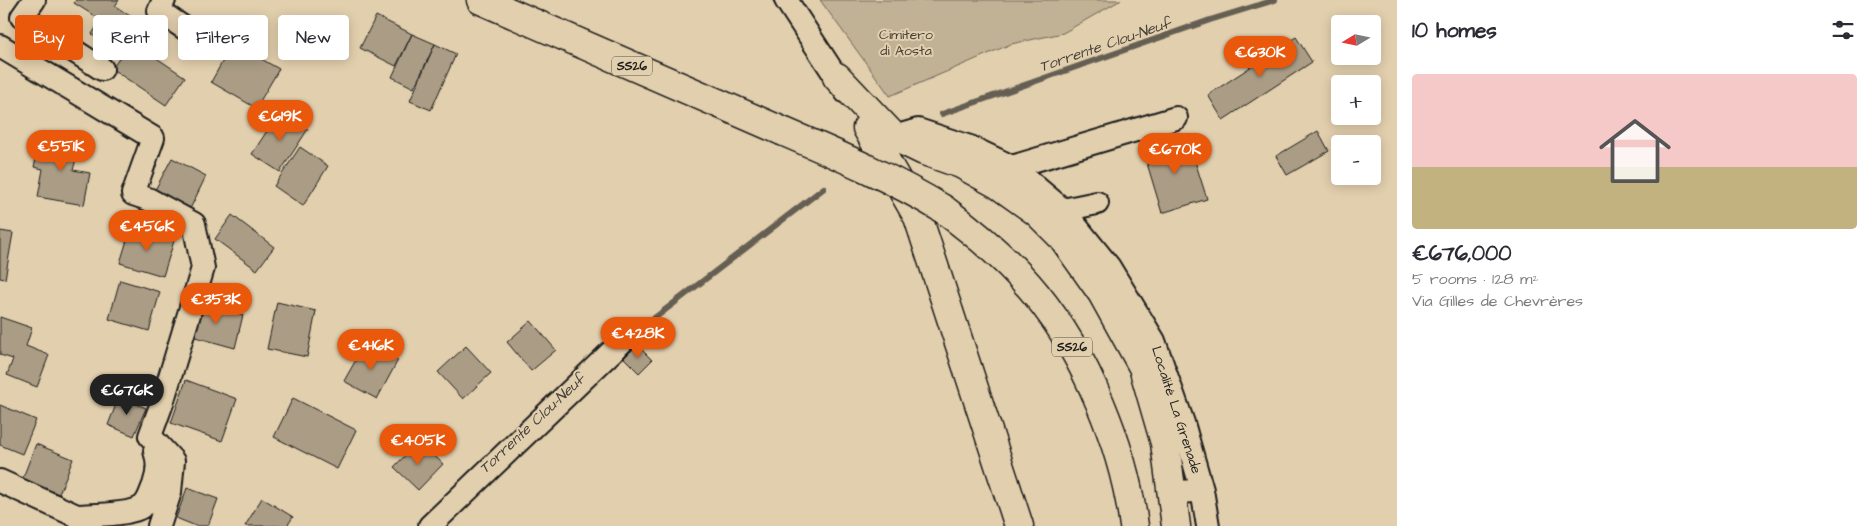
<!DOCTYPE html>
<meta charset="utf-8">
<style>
body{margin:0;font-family:"Architects Daughter",sans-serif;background:#f2f2f3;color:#2b2b33;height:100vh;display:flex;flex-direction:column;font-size:19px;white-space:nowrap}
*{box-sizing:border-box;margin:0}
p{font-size:16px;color:#7c7c81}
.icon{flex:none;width:28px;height:28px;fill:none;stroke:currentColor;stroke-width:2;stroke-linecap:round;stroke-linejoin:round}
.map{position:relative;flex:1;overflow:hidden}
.panel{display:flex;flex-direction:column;background:#fff;width:475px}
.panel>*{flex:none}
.banner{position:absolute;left:15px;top:15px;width:475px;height:45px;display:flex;gap:10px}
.needle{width:32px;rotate:260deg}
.buttons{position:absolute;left:1331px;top:15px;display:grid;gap:10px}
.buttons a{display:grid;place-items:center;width:50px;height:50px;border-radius:5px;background:#fff;box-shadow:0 2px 12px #0003;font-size:25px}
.price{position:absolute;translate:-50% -42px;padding:0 11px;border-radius:18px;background:#ea580c;color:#fff;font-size:16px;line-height:32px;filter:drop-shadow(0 1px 2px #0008)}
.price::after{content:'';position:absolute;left:50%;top:30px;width:15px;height:11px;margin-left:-8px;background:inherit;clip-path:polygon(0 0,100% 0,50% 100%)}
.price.selected{background:#222;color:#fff}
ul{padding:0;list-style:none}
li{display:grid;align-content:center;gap:10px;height:265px;padding:0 15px}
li+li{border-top:1px solid #e1e1e2}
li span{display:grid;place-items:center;height:155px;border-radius:5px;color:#555}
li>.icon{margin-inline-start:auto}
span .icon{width:90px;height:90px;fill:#fffc;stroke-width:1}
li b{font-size:21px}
h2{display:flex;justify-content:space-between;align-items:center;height:60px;padding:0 15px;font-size:21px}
.chip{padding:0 18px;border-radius:5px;background:#fff;box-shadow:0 2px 12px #0003;font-size:18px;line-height:45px}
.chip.selected{background:#ea580c;color:#fff}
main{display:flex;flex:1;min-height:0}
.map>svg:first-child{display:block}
.green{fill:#c1b195;stroke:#6e6658}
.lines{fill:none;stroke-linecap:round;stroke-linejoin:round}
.stream{stroke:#655e52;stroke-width:6}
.building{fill:#ab9d85;stroke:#1c1c1c}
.minor-casing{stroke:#1c1c1c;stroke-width:26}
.major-casing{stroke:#1c1c1c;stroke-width:31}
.minor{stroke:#e2cfad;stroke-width:22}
.major{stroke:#e2cfad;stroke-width:28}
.major-bridge-casing{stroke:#1c1c1c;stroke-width:31;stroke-linecap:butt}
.major-bridge{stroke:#e2cfad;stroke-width:28}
.labels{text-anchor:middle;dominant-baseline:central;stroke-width:4;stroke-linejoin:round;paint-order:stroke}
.shield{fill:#e2cfad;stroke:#575248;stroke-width:1}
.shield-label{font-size:12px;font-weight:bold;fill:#1c1c1c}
.park-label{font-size:14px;fill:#45413a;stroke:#e2cfad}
.street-label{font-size:14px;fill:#1c1c1c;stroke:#e2cfad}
.water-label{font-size:15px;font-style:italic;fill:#47423c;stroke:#e2cfad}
</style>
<main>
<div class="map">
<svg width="1397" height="526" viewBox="0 0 1397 526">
<rect width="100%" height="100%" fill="#e2cfad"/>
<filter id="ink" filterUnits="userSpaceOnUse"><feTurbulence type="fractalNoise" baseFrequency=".02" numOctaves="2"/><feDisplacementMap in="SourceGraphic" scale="10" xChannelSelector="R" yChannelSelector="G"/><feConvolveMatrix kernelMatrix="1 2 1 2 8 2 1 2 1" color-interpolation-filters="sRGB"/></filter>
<g filter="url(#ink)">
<!-- green -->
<path class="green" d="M820,0H1121L1063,33L1011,44L890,96Z"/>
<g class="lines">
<!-- stream -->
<path class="stream" d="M942,114L1210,20L1275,0
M635,340L652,320L824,188"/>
</g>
<!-- building -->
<path class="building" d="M76,0H119L115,6L142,24L131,41L185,77L166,105L112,69L122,54L92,34L101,20L74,3Z
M376,16L412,34L396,66L360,48Z
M412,34L435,44L414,88L392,77Z
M1296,37L1312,62L1223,120L1208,95Z
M233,43L279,69L256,108L211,82Z
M435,44L456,54L431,110L410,101Z
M280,111L308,129L280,172L252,154Z
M1318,131L1329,151L1287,175L1276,156Z
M42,135L80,145L73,170L90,173L84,205L38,197L43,169L34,167Z
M1187,136L1207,199L1162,213L1143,150Z
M300,147L328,166L303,206L274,186Z
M172,158L206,176L190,209L155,190Z
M232,215L274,247L257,270L215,239Z
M131,227L174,241L163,276L120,263Z
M0,231L13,233L5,279L0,278Z
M120,280L160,292L149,331L109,319Z
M277,302L316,311L307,357L267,349Z
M196,303L243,315L235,348L188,335Z
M0,317L32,328L26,346L49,355L37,387L7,375L13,359L0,355Z
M531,321L556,350L531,371L507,342Z
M366,342L398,360L377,399L344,381Z
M637,345L652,360L639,373L624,358Z
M466,346L491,373L463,399L438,372Z
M186,380L237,399L222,441L171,423Z
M119,397L146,408L134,436L108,425Z
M293,398L356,430L337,469L274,437Z
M0,405L36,420L22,454L0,445Z
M419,441L443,464L418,490L394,467Z
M36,444L73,459L59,494L22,480Z
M187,488L218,499L208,526H196L176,518Z
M262,498L293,517L287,526H245Z"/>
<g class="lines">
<defs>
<path id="minor" d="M34,0L22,17L102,69
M164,0L159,11L205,42
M786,0L846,92
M0,46L153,138L133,194L148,199L194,224L203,268L162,403L150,436L173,461L170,492L159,526
M884,140L918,130L970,147L1012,167L1063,210L1109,267L1154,341L1183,423L1202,490L1172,493
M1012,167L1176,118
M1063,210L1097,203
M0,481L90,522
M1202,490L1208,526
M77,516C92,515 132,515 143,506C149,501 151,492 154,485C158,474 159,462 155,451
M430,526L629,335"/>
<path id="major" d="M481,0L782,131
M837,77L893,136L924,151L961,164L999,185L1037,212L1063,238L1102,293L1143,367L1165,443L1176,526
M867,128L918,217L1019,526
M943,209C977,234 1009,261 1036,294C1086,355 1124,447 1134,526"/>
</defs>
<!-- minor casing -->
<use href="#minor" class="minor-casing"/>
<!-- major casing -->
<use href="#major" class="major-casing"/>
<!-- minor -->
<use href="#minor" class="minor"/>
<!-- major -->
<use href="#major" class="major"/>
<defs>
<path id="major-bridge" d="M782,131C838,155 892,178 943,209"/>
</defs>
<!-- major-bridge casing -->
<use href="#major-bridge" class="major-bridge-casing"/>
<!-- major-bridge -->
<use href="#major-bridge" class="major-bridge"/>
</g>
</g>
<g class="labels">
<!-- shield labels -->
<g class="shield">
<rect x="612" y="56.5" width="40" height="19" rx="4"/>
<rect x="1052" y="337.5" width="40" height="19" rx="4"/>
</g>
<g class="shield-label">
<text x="632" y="66">SS26</text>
<text x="1072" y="347">SS26</text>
</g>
<!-- park labels -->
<g class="park-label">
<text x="906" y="35">Cimitero<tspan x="906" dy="16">di Aosta</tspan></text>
</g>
<!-- street labels -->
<g class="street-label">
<text transform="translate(1176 410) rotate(72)">Localité La Grenade</text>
</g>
<!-- water labels -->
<g class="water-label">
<text transform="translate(1105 45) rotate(-19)">Torrente Clou-Neuf</text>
<text transform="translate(532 424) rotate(-43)">Torrente Clou-Neuf</text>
</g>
</g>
</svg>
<div class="buttons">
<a><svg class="needle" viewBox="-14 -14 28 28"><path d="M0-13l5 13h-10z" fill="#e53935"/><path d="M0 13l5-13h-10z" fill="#7c7c81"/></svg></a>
<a>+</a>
<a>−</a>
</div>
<b class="price" style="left:1260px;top:78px">€630K</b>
<b class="price" style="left:280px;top:142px">€619K</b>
<b class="price" style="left:61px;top:172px">€551K</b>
<b class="price" style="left:1175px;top:175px">€670K</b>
<b class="price" style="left:147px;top:252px">€456K</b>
<b class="price" style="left:216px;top:325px">€353K</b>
<b class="price" style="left:638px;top:359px">€428K</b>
<b class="price" style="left:371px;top:371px">€416K</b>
<b class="price selected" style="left:127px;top:416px">€676K</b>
<b class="price" style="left:418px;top:466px">€405K</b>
<div class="banner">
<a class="chip selected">Buy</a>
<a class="chip">Rent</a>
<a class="chip">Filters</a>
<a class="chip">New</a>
</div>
</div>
<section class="panel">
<h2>10 homes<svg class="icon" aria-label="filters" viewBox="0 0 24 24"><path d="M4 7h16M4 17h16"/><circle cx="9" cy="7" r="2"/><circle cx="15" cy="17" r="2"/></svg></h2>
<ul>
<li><span style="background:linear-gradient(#f6c9c9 60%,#c2b280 0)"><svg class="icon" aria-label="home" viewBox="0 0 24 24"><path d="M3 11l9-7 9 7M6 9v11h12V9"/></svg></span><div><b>€676,000</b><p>5 rooms · 128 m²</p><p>Via Gilles de Chevrères</p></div></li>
</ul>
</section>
</main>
